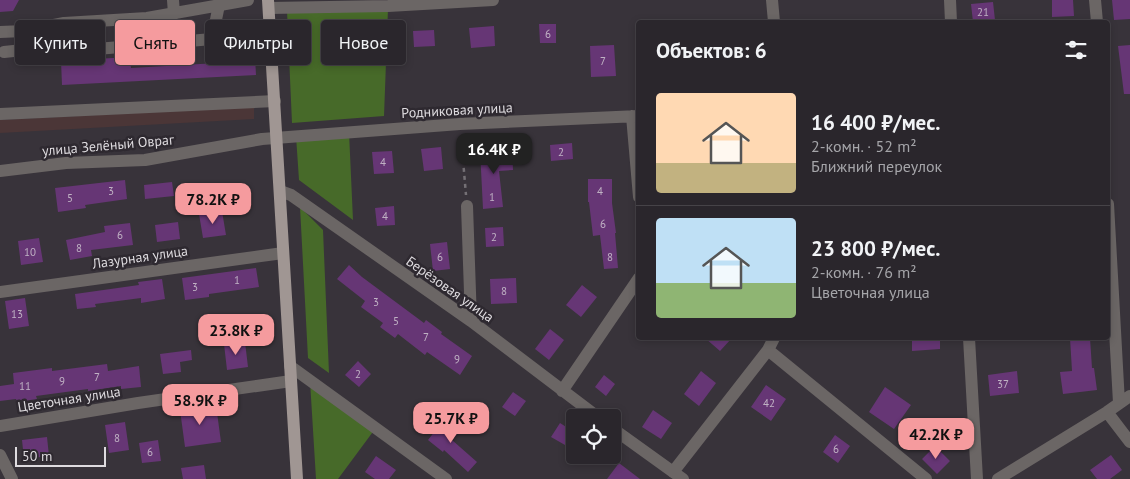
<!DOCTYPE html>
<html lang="ru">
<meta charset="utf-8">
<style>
body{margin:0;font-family:"PT Sans",sans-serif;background:#322e34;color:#f1f3f6;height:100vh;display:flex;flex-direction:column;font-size:19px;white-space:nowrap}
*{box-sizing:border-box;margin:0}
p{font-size:16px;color:#a5a5a9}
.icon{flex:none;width:28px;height:28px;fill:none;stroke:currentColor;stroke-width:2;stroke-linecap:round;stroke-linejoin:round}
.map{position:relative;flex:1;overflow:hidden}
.side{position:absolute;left:636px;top:20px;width:474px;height:320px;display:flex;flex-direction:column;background:#2a262c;border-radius:5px;box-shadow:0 2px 8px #0003,0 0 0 1px #464348}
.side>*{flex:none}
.guide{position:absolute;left:15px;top:20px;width:475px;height:45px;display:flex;gap:10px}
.tools{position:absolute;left:566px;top:409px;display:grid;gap:10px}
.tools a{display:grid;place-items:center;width:55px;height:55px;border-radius:5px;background:#2a262c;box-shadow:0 2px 8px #0003,0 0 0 1px #464348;font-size:25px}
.scale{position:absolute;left:15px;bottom:12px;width:91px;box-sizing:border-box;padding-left:5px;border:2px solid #dedbdf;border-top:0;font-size:14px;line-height:18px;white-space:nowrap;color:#dedbdf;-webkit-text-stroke:4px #2e2930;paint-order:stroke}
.price{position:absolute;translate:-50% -42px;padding:0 11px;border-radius:10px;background:#f59b9e;color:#111;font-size:16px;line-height:32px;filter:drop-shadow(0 1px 2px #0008)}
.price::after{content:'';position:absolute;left:50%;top:30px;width:15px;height:11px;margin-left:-8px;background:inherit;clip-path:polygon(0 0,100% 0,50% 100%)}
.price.current{background:#222;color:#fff}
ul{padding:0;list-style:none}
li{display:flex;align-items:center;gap:15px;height:125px;padding:0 20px}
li+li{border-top:1px solid #464348}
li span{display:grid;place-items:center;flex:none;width:140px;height:100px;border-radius:5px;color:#555}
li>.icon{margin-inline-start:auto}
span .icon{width:60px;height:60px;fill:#fffc;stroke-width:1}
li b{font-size:21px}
h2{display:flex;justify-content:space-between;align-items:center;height:60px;padding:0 20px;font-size:21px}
.pill{padding:0 18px;border-radius:5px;background:#2a262c;box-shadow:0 2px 8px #0003,0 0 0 1px #464348;font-size:18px;line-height:45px}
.pill.current{background:#f59b9e;color:#111}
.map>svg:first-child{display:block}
.industrial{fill:#4b3637}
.green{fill:#476a29}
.building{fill:#663675}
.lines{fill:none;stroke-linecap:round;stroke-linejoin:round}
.path{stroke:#747075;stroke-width:2.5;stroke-dasharray:4 4;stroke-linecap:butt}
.minor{stroke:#6b6665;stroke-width:12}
.major{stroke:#a09693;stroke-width:12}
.labels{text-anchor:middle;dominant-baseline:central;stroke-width:5;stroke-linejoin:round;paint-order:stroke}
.number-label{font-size:11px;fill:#c0b2c4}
.street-label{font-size:14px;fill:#dedbdf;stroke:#2e2930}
</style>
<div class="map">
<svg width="1130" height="479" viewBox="0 0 1130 479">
<rect width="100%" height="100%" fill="#38333a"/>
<!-- industrial -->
<path class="industrial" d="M254,107V119L0,133V120Z"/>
<!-- green -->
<path class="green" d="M388,9L384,116L292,123L287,11Z
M349,132L353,220L299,180L296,136Z
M300,207L323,230L329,373L308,358Z
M310,381L375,429L338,479H316Z"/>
<!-- building -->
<path class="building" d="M0,0H19L13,11L0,12Z
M1052,0H1073L1074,16L1052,17Z
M1112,0H1130V19L1114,20Z
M993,2L995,20L973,22L971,4Z
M253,19L256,75L62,85L61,61L130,57L131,68L235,62L232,21Z
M539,24H556V43H540Z
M494,26L495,46L471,48L469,28Z
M434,30L435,46L414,47L413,31Z
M614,45L616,76L591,77L590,46Z
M1130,45V94H1124L1118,46Z
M572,143L573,159L551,161L550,145Z
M441,147L443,169L424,171L421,149Z
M512,148L513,170L499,171L503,207L483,209L480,150Z
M392,151L394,173L374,174L372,152Z
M588,179H612V203L616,233H615L618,268L604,269L600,235L593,236L589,202H588Z
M125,180L127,199L85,205L86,208L58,212L55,188Z
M172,182L174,196L145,199L144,185Z
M394,206L395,225L377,226L375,208Z
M222,211L226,235L203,238L199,214Z
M178,222L180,239L157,242L155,225Z
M130,223L133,245L91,250L92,256L70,260L66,240L105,232L104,226Z
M503,227L504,246L486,247L485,228Z
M39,238L43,262L21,265L18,241Z
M447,242L450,269L433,271L430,244Z
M349,265L362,277L424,323L426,320L442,332L441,334L472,356L460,375L427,352L425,355L398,334L395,338L380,327L383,323L361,307L365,301L337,279Z
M256,268L259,287L209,294V297L185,300L182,278Z
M516,278L517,303L491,304L490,279Z
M162,279L165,299L141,303V298L95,304L96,307L77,309L75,294L139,285L138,282Z
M582,285L597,297L581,317L566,305Z
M25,298L29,326L9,329L5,301Z
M260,321L262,336L251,338L249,322Z
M550,329L564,340L549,360L535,349Z
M705,338H732L720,351Z
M912,338H940V349L912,351Z
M1070,338H1090L1092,368H1094L1097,390L1063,394L1060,372L1072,371Z
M245,342L248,367L227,370L224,344Z
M191,350L192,360L180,362L181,372L163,374L160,354Z
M358,361L371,374L359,387L345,375Z
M107,364L108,371L139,366L141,387L121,389V386L88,391V389L36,396L37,399L17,402L16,399L0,401V386L14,384L13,373L52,368V371Z
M701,371L716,383L699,406L684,394Z
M1017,371L1019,393L990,396L988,375Z
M604,375L615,384L606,396L595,387Z
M766,385L786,399L771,421L751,407Z
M885,387L911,405L894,429L869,412Z
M513,392L526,401L515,416L502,407Z
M216,405L221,442L185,447L180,410Z
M653,410L672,423L661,439L642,427Z
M445,418L460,430L452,440L477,462L468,472L444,450L443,452L428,440Z
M125,422L129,450L109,453L105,425Z
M560,423L574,432L565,445L551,437Z
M835,435L850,446L838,463L823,452Z
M47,437L49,456L24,459L22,440Z
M158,440L161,461L142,463L139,443Z
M935,446L950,461L937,474L922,459Z
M1111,455L1122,470L1110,479H1097L1090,470Z
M376,456L396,470L389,479H375L365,472Z
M619,463L640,479H607Z
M204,465L206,479H183L181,468Z"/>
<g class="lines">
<!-- path -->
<path class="path" d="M461,136L466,195"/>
<!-- minor -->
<path class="minor" d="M173,0L174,14
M772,0L774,22
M950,0L951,22
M1095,0L1097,22
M269,8L388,6L493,0
M0,32L24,31L64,23L147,18L248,0
M4,52L42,48L74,51L212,39L219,5
M0,114L275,101
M632,116L639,197
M0,171L66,163L145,160L262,139L460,124L639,116
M280,191L291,195L471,321L599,418
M1108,204L1119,403
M467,206L471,321
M0,292L283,253
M969,338L977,479
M768,350L926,479
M290,366L446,479
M562,391L639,278
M1107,412L1130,442
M0,426L138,403L291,381
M612,428L683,479
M0,455L12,479
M673,472L768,350L774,338
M998,479L1107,412L1130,396"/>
<!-- major -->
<path class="major" d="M268,0L297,479"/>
</g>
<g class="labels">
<!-- number labels -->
<g class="number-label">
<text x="983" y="12">21</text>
<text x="548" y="34">6</text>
<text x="603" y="61">7</text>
<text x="561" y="152">2</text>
<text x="383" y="162">4</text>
<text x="111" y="191">3</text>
<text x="600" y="191">4</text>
<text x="492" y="197">1</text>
<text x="70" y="198">5</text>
<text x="385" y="216">4</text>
<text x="603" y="224">6</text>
<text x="120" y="235">6</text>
<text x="494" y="237">2</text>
<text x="79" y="248">8</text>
<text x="30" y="252">10</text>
<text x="440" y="257">6</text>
<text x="610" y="257">8</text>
<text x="237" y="280">1</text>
<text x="195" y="287">3</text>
<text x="504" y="291">8</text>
<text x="376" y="302">3</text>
<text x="17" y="314">13</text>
<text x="396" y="321">5</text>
<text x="426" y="337">7</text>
<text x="457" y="359">9</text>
<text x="358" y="374">2</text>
<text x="97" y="377">7</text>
<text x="62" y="381">9</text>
<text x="1003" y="384">37</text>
<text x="25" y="386">11</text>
<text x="769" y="403">42</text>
<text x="117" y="438">8</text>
<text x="836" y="449">6</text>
<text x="150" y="452">6</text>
</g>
<!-- street labels -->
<g class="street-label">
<text transform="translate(457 110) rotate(-3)">Родниковая улица</text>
<text transform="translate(108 145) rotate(-5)">улица Зелёный Овраг</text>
<text transform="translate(140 257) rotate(-8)">Лазурная улица</text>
<text transform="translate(450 289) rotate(35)">Берёзовая улица</text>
<text transform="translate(69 399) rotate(-9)">Цветочная улица</text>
</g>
</g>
</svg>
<div class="tools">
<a><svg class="icon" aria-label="locate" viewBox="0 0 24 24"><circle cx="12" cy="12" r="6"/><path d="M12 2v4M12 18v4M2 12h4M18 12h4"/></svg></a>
</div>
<div class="scale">50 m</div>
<b class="price current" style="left:494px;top:175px">16.4K ₽</b>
<b class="price" style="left:213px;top:225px">78.2K ₽</b>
<b class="price" style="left:236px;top:356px">23.8K ₽</b>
<b class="price" style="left:200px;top:426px">58.9K ₽</b>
<b class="price" style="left:451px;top:444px">25.7K ₽</b>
<b class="price" style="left:936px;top:460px">42.2K ₽</b>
<div class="guide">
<a class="pill">Купить</a>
<a class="pill current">Снять</a>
<a class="pill">Фильтры</a>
<a class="pill">Новое</a>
</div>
<section class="side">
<h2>Объектов: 6<svg class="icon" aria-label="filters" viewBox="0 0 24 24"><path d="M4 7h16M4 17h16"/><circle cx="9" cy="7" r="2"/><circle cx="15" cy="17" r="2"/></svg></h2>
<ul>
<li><span style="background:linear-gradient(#ffd9b3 70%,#c2b280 0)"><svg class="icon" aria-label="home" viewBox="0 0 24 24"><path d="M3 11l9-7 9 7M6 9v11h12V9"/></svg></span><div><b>16 400 ₽/мес.</b><p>2-комн. · 52 m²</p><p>Ближний переулок</p></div></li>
<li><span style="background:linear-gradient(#bfe0f5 65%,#8fb573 0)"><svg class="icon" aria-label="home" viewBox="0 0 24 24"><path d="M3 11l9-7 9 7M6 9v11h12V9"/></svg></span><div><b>23 800 ₽/мес.</b><p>2-комн. · 76 m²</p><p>Цветочная улица</p></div></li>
</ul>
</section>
</div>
